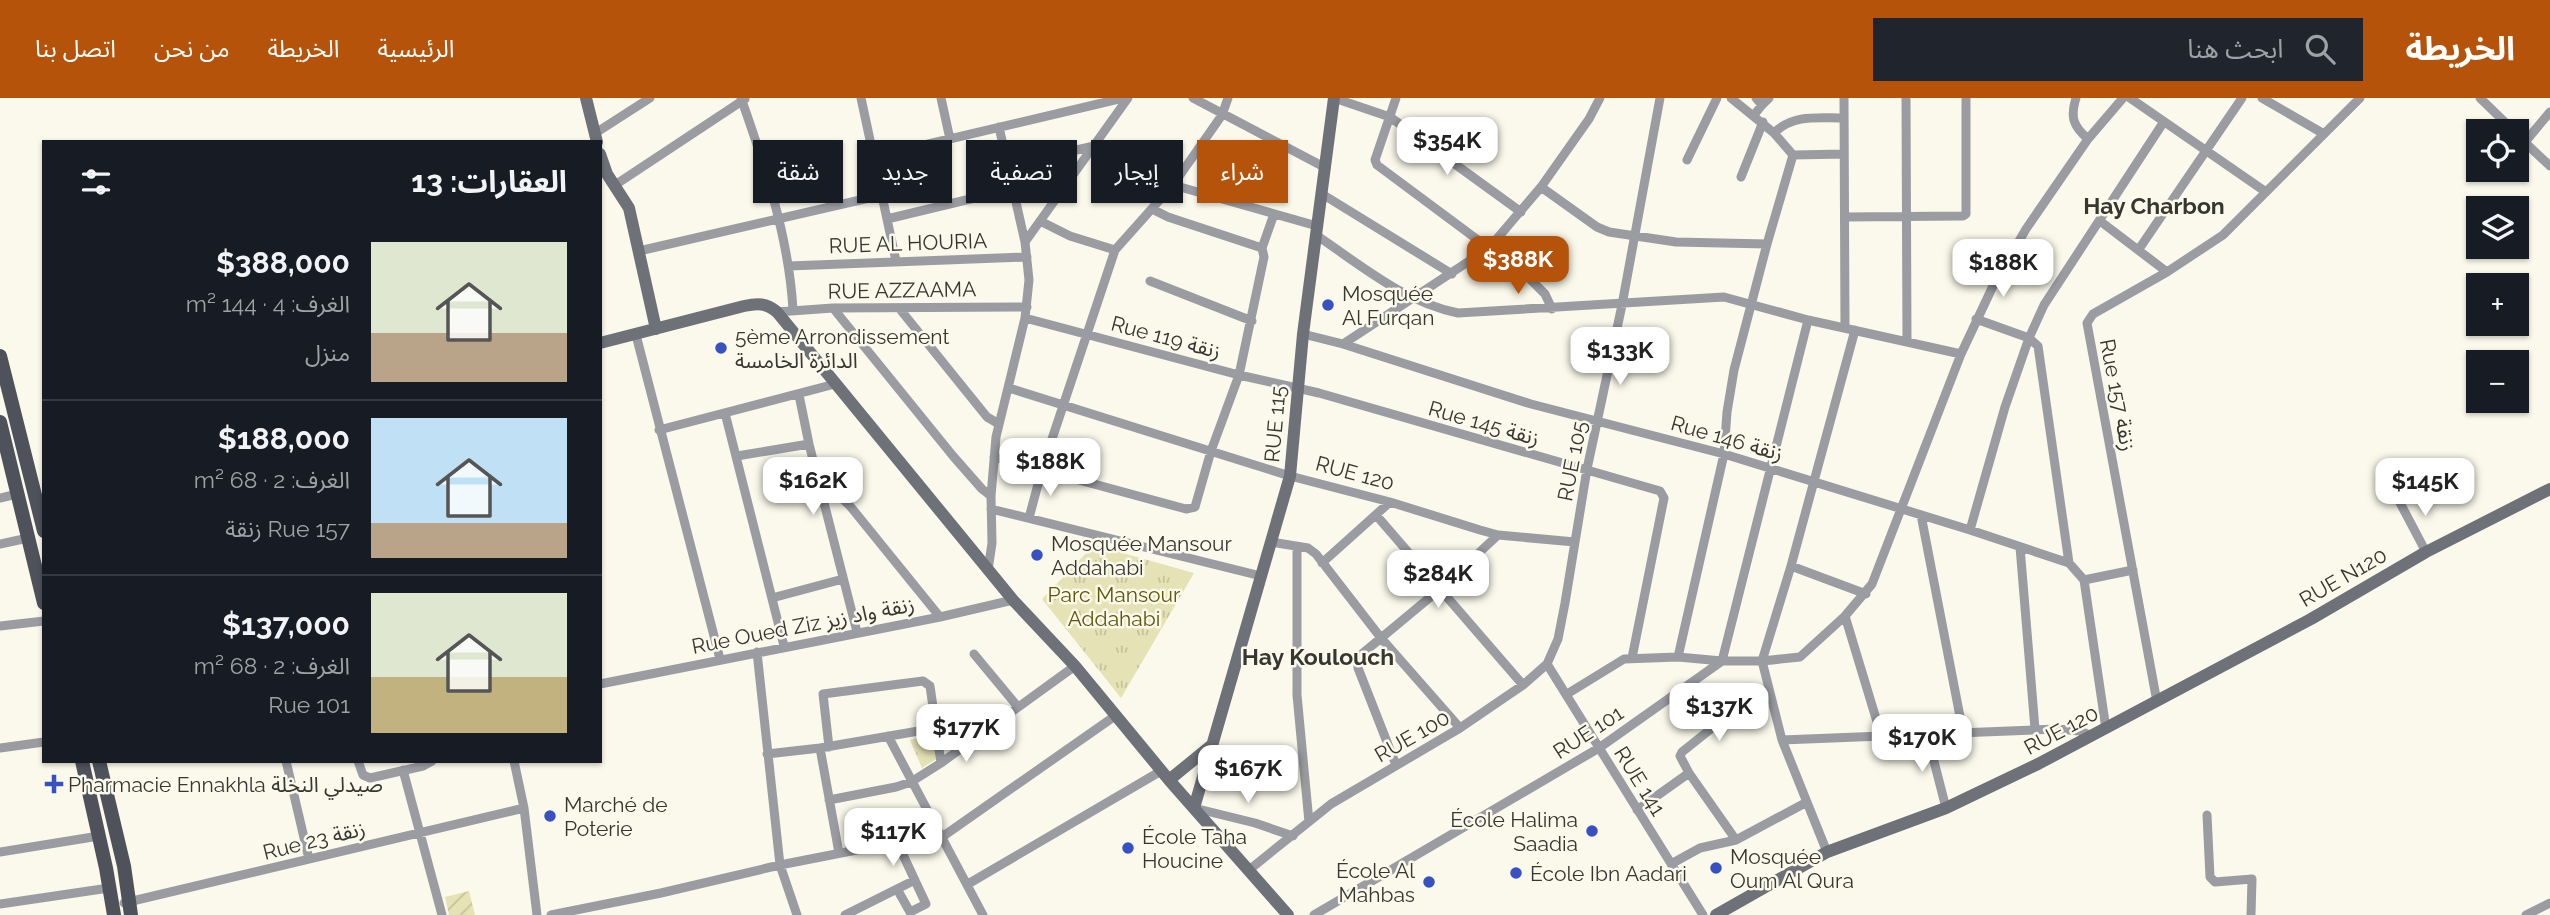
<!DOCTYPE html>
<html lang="ar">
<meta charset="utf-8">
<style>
body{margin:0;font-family:Raleway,"Noto Sans Arabic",sans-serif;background:#20242c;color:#f1f3f6;direction:rtl;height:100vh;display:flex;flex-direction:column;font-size:26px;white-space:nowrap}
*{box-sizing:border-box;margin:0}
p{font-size:23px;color:#9ea1a6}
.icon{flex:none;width:38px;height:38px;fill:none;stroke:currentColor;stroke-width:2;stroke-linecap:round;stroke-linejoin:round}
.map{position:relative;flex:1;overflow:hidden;direction:ltr}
.drawer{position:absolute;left:42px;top:42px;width:560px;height:623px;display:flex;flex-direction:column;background:#171b24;border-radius:0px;box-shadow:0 2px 5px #0004;direction:rtl}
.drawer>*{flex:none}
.guide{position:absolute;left:623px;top:42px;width:665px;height:63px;direction:rtl;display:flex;gap:14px}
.buttons{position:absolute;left:2466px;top:21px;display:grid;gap:14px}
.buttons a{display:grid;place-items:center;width:63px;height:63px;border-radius:0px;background:#171b24;box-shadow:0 2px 5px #0004;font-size:35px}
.price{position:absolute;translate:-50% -60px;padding:0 16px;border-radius:14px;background:#fff;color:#222;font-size:23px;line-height:46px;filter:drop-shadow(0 2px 4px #0008)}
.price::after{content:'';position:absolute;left:50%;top:42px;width:21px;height:16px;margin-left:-10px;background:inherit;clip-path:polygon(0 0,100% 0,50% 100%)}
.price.current{background:#b45309;color:#fff}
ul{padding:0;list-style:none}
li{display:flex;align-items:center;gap:21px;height:175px;padding:0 35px}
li+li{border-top:2px solid #363941}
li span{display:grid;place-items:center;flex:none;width:196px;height:140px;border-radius:0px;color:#555}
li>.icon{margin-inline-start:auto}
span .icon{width:84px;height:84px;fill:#fffc;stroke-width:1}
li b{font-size:30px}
h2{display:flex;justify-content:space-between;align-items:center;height:84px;padding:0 35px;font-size:30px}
.tag{padding:0 24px;border-radius:0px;background:#171b24;box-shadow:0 2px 5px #0004;font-size:24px;line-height:63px}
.tag.current{background:#b45309;color:#fff}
header{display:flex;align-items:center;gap:42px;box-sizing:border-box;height:98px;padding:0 35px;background:#b45309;color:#fff}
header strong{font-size:33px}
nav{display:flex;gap:38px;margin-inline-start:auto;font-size:24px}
.search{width:490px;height:63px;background:#20242c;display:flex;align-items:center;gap:18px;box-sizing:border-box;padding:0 24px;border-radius:0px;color:#9ea1a6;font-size:26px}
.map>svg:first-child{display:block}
.grass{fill:url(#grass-tufts)}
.garden{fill:url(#garden-furrows)}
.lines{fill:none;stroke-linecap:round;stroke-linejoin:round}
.street{stroke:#9a9ca1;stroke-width:9}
.secondary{stroke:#6e7178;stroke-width:12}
.primary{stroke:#4f525b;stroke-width:14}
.poi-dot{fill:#3751c3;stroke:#faf9eb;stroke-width:2.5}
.labels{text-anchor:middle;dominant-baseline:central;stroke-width:5;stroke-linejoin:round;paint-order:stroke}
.street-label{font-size:21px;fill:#373731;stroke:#faf9eb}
.poi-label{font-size:21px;fill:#373731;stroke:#faf9eb;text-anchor:start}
.park-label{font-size:21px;fill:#5f5708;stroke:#faf9eb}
.neighbourhood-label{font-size:23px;font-weight:bold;fill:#373731;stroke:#faf9eb}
</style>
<header>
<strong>الخريطة</strong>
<div class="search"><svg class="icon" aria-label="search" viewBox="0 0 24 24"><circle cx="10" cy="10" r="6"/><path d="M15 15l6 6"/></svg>ابحث هنا</div>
<nav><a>الرئيسية</a><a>الخريطة</a><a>من نحن</a><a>اتصل بنا</a></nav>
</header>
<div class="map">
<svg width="2550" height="817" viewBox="0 0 2550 817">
<defs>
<pattern id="grass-tufts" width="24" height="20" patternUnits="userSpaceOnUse" patternTransform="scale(1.75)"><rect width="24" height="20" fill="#e5e2b5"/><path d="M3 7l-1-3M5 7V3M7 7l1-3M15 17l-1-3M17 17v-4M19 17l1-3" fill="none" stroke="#c5c29c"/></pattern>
<pattern id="garden-furrows" width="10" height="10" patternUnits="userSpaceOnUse" patternTransform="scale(1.75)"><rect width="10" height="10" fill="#e5e2b5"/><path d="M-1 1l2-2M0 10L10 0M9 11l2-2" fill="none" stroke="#c5c29c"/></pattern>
</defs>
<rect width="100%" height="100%" fill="#faf9eb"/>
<!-- grass -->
<path class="grass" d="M1094,447L1194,475L1121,600L1042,501Z
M936,635L938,660L922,670L910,642Z"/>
<!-- garden -->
<path class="garden" d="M469,793L475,817H449L445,799Z"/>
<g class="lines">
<!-- street -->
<path class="street" d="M741,0C765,68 789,140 793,212
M861,0L896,163
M941,0L950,41
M1193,0L1326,70
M1334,0L1390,19L1521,114
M1396,0L1375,62L1377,67L1529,180L1545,196L1552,211
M1731,0L1774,35L1793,57
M1844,0L1845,230
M1906,0L1907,243
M2076,0C2070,19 2073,28 2088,41
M2130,0L2266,94
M2262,0L2324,36
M2480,0L2514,33
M1762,7L1769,0
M1754,17L1762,7L1756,0
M1774,35C1793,16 1818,20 1843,20
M594,36L650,0
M2516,36L2550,68
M2525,44L2550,14
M1793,57L1844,56
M873,59L1123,0
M1687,62L1717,0
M1007,68L1094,48
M1741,79L1763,24
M615,87L745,1
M1173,87L1317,128
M1541,89L1597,129L1609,134L1676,144L1767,146
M1322,96L1452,176
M1152,111L1168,119L1262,150
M1845,119L1963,118L1966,116V0
M887,121L1012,91
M1040,123L1070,138L1115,152
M2100,123L2167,174
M1316,137C1362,168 1404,204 1458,215L1724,199L1808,222L1961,256
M1025,144L1128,0
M2139,151L2242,0
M639,153L882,97
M789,168L1027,159
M1150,183L1252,223
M833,210L953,358L982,391L991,398
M899,210L987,319L999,326
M777,214L833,210L1027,209
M1025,220L1239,277L1319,295L1660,393L1664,400L1632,560
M1976,221L2029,240L2038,248L2069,465
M1303,236L1343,246L1531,306L1724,356L1970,432L2069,465L2084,482
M636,237L720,561
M1343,246L1489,150L1541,89L1589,21L1600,0
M1009,290L1290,378L1390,404L1480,432L1498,437L1575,444
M799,297L809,346L857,534
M725,315L784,548
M659,332L835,286
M737,358L809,346
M994,359L1186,411L1195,409L1211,353L1239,277L1264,159L1262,150L1274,116
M819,378L850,408L940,519
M0,400L17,396
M2398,401L2426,454
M991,411L1261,478
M1376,417L1523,587
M1921,417L1963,634
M1029,420L1042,371L1115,152L1173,87L1222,17L1228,0
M1970,432L2005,309L2029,240L2044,207L2163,25
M1271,444L1308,450L1316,456L1381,540L1460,630
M0,446L28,440
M1297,449V597L1309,724
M2020,449L2035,631
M1322,465L1390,404
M1791,468L1866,496
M988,472L992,445L991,398L996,339L1025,220L1029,182L1025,144L999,29
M2084,482L2106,631
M2084,482L2133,472
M772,500L843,481
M1845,518L1881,637
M0,528L44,523
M757,554L780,767L797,817
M974,556L1018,609
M1678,559L1724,356L1727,314L1734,272L1767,146L1793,57
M1547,566L1703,817
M1692,585L1717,626L1682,654L1680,658L1689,675L1736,742
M600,586L940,519L1013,502
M1567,596L1624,561L1678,559L1722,563L1808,222
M2157,604L2087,225L2093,216L2167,174L2223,137L2360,0
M1927,636L1946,710
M888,638L983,817
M1782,642L2057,631L2080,633L2092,638
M829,649L823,596L923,583L930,588L941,665
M0,650L44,644
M820,650L839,755
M767,656L820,650L936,630
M286,663L309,761
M358,663L363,677L370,680L423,668L432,663
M514,663L524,710L537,817
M1396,667L1358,570L1357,560L1440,491L1498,437
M403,672L442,817
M829,702L896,689L911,684L941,665L1075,568
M1194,710L1255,725L1293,738
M1637,712L1689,675
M2207,717L2210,779L2215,784L2252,781L2251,817
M0,754L99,738
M1827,754L1782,642L1762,563L1791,468L1855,232
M1671,766L1700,750L1736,742L1807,704
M1249,772L1331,706L1460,630L1523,587L1547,566L1558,541L1565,505L1587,371L1622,207L1660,0
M968,786L1161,673
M897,791L910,814L926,806L897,744
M124,805L524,710
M0,806L109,790
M551,817L661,795L780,767L897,744L942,739L1115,618
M845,817L915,782
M1314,817L1599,650L1722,563H1762L1800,559L1845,518L1872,486L1961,256L1993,188L2026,131L2088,41L2123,0
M2526,817L2550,805"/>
<!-- secondary -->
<path class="secondary" d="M586,0L597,44
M600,56L607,76L629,110L656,231
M600,245L744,208C758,205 766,205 777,214L1013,502L1075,568L1169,682L1288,817
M1169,682L1212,647
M1194,710L1290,378L1303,236L1334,0
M1716,817L1827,754L1946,710L2038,666L2311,521L2426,454L2550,391"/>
<!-- primary -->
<path class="primary" d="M0,258L44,433
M0,324L44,505
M82,663L106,770L114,817
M99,663L124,768L131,817"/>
</g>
<!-- markers -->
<g class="poi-dot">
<circle cx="1328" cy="207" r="7"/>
<circle cx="721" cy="250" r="7"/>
<circle cx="1037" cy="457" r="7"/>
<path d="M50.5 675.5h7v7h7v7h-7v7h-7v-7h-7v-7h7z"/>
<circle cx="550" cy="718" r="7"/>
<circle cx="1592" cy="733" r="7"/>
<circle cx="1128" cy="750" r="7"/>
<circle cx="1716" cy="770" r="7"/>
<circle cx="1516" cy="775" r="7"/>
<circle cx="1429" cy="784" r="7"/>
</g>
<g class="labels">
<!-- street labels -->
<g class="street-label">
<text transform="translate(908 145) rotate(-2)">RUE AL HOURIA</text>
<text transform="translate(902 192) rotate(-1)">RUE AZZAAMA</text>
<text transform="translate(1166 239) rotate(15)">Rue 119 زنقة</text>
<text transform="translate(2118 297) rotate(79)">Rue 157 زنقة</text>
<text transform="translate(1484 325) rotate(16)">Rue 145 زنقة</text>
<text transform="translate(1275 326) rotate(-85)">RUE 115</text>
<text transform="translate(1727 340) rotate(16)">Rue 146 زنقة</text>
<text transform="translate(1572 363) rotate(-79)">RUE 105</text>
<text transform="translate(1355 375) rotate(15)">RUE 120</text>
<text transform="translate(2343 479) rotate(-30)">RUE N120</text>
<text transform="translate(803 527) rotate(-11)">Rue Oued Ziz زنقة واد زيز</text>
<text transform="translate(2061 632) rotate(-28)">RUE 120</text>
<text transform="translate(1588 634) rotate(-33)">RUE 101</text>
<text transform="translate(1412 638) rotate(-30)">RUE 100</text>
<text transform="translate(1640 683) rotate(58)">RUE 141</text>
<text transform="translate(314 742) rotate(-14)">Rue 23 زنقة</text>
</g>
<!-- poi labels -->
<g class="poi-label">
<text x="1342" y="195">Mosquée<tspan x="1342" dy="24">Al Furqan</tspan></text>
<text x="735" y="238">5ème Arrondissement<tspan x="735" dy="24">الدائرة الخامسة</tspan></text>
<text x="1051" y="445">Mosquée Mansour<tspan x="1051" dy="24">Addahabi</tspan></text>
<text x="68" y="686">Pharmacie Ennakhla صيدلي النخلة</text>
<text x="564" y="706">Marché de<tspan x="564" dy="24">Poterie</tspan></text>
<text x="1578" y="721" text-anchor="end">École Halima<tspan x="1578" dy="24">Saadia</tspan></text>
<text x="1142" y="738">École Taha<tspan x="1142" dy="24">Houcine</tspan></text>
<text x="1730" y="758">Mosquée<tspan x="1730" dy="24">Oum Al Qura</tspan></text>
<text x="1415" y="772" text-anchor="end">École Al<tspan x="1415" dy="24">Mahbas</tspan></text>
<text x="1530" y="775">École Ibn Aadari</text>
</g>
<!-- park labels -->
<g class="park-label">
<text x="1114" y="496">Parc Mansour<tspan x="1114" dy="24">Addahabi</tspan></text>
</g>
<!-- neighbourhood labels -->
<g class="neighbourhood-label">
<text x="2154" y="107">Hay Charbon</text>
<text x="1318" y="558">Hay Koulouch</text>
</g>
</g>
</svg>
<div class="buttons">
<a><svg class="icon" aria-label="locate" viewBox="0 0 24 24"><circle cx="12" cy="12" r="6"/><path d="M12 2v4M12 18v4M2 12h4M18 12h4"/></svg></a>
<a><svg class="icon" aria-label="layers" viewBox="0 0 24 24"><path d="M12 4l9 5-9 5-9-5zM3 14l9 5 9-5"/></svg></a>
<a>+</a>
<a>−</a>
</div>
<b class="price" style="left:1447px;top:79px">$354K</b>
<b class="price current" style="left:1518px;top:198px">$388K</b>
<b class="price" style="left:2003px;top:201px">$188K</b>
<b class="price" style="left:1620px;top:289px">$133K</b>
<b class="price" style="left:1050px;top:400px">$188K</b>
<b class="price" style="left:813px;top:419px">$162K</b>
<b class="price" style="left:2425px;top:420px">$145K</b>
<b class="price" style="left:1438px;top:512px">$284K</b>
<b class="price" style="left:1719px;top:645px">$137K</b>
<b class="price" style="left:966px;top:666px">$177K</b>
<b class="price" style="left:1922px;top:676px">$170K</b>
<b class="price" style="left:1248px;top:707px">$167K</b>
<b class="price" style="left:893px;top:770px">$117K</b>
<div class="guide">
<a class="tag current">شراء</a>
<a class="tag">إيجار</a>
<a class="tag">تصفية</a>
<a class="tag">جديد</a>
<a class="tag">شقة</a>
</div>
<section class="drawer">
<h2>العقارات: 13<svg class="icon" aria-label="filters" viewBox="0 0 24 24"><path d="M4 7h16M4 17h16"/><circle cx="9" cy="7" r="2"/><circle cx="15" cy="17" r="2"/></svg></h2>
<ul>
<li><span style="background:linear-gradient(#dfe7d0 65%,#b9a48a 0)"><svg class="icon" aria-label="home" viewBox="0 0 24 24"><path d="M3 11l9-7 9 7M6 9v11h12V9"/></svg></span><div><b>$388,000</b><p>الغرف: 4 · 144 m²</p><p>منزل</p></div></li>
<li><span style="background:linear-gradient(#bfe0f5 75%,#b9a48a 0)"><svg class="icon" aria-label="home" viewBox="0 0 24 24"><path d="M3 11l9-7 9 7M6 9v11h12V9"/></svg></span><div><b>$188,000</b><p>الغرف: 2 · 68 m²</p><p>Rue 157 زنقة</p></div></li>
<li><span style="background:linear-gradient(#dfe7d0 60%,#c2b280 0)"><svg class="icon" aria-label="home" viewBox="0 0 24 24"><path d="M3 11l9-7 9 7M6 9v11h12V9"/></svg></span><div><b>$137,000</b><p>الغرف: 2 · 68 m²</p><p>Rue 101</p></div></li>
</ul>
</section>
</div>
